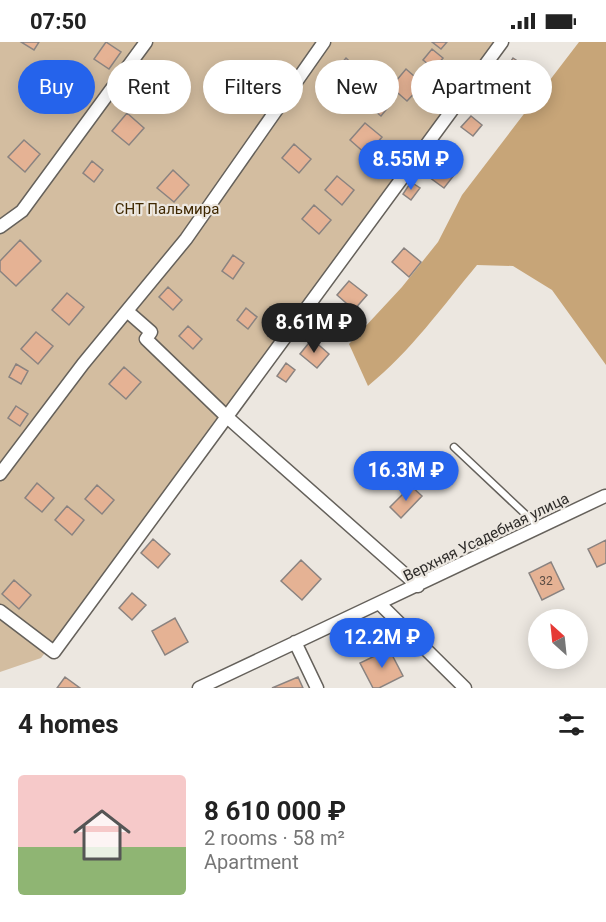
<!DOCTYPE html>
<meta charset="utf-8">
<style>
body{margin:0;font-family:Roboto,sans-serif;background:#f6f6f6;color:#222;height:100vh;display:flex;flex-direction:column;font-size:22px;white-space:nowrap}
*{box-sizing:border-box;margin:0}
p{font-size:20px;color:#767676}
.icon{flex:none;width:33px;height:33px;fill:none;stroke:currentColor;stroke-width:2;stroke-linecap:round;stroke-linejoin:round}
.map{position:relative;height:646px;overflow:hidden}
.side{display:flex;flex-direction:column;background:#fff;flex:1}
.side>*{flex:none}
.hud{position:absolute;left:18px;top:18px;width:570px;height:54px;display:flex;gap:12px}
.needle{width:39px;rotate:333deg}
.tools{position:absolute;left:528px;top:567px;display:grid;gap:12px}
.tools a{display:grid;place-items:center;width:60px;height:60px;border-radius:50%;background:#fff;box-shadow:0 3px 15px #0003;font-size:30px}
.price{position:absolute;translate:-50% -51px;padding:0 14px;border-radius:21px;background:#2563eb;color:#fff;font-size:20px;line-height:39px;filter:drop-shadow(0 2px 3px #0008)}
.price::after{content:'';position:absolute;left:50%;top:36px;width:18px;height:14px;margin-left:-9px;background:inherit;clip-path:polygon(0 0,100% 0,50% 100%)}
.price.selected{background:#222;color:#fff}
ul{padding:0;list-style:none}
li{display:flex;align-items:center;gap:18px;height:150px;padding:0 18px}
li+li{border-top:2px solid #e0e0e0}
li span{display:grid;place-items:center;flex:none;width:168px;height:120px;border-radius:6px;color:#555}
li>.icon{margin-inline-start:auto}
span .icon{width:72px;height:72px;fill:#fffc;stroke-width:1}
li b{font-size:26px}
h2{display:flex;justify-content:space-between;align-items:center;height:72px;padding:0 18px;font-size:26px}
.chip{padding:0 21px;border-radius:27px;background:#fff;box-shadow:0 3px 15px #0003;font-size:21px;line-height:54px}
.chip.selected{background:#2563eb;color:#fff}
.status{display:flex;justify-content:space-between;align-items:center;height:42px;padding:0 30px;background:#fff;direction:ltr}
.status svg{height:16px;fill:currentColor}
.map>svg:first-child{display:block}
.green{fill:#d3bda0}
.forest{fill:#c7a578}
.building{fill:#e5b294;stroke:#8a8380;stroke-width:1.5}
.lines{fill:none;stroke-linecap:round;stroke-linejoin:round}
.service-casing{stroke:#65615b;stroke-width:9}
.minor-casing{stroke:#65615b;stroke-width:15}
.service{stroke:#fff;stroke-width:6}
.minor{stroke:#fff;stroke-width:12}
.labels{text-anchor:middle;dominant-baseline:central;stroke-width:4.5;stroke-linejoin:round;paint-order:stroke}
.number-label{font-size:12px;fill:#5b4d44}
.park-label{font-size:15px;fill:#3f2801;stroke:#ece7e0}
.street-label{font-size:15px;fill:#2d2b29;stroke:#ece7e0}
</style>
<div class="status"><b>07:50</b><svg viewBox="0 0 49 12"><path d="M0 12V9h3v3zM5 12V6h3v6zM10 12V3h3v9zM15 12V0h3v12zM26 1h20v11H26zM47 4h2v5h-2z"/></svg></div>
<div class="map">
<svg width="606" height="646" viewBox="0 0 606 646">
<rect width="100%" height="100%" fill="#ece7e0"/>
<!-- green -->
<path class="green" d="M0,0H500L41,616L0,630Z"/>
<!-- forest -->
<path class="forest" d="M579,0H606V323L552,248L513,224L477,223C442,265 411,309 368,344L349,302L402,245L438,200L462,153Z"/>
<!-- building -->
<path class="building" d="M21,0H39L34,8Z
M106,0L121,10L109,27L94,17Z
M432,0H447L441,7Z
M432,7L443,16L434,27L423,18Z
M346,16L362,31L347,48L331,34Z
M513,16L522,22L513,34L505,28Z
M406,27L423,42L407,59L391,45Z
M379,54L390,63L381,74L370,65Z
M127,71L144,86L129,103L112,89Z
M471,74L482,83L473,94L461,85Z
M365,81L382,95L367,113L350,98Z
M24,98L40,112L25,130L8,115Z
M294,102L311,117L299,131L282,116Z
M443,117L458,128L444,146L429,135Z
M92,119L103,128L94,140L83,131Z
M173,128L189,143L174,160L157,146Z
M337,134L354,148L342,163L325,148Z
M411,140L420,146L411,158L403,152Z
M314,163L331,178L319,192L302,177Z
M20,198L41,219L16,244L0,229V219Z
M404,206L421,220L409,235L392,220Z
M233,213L244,221L233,237L222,229Z
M349,239L367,253L354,268L337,253Z
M168,245L182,258L173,268L159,255Z
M67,251L84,265L69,283L52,268Z
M246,266L257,275L248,287L237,278Z
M188,284L202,297L193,307L179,294Z
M36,290L53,304L38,322L21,307Z
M312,297L329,312L317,326L300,312Z
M286,321L295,328L286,340L277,334Z
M16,322L28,329L21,342L9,335Z
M124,325L141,340L126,357L109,342Z
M16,364L28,372L20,384L8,376Z
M37,441L54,456L42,470L25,456Z
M97,443L114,458L102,472L85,457Z
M411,444L422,454L401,476L390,465Z
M67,464L84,478L72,493L55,478Z
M153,497L170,512L158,526L141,511Z
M606,498V521L597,525L588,507Z
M301,518L321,537L302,558L281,539Z
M551,520L564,547L542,558L529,531Z
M14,538L31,553L19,567L2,552Z
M132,551L146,563L132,578L119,566Z
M175,576L188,600L165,613L152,589Z
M389,607L403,634L379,646H373L360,621Z
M65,635L80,646H57Z
M298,635L303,646H272Z"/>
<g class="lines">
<defs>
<path id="service" d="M454,405L539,485"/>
<path id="minor" d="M0,185L22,169L146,0
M127,269L151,290L146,297L227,375L418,544
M0,432L83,322L186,197L324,0
M380,562L465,646
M0,569L54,610L502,0
M295,600L317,646
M199,646L605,454"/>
</defs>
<!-- service casing -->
<use href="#service" class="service-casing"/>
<!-- minor casing -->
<use href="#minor" class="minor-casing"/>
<!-- service -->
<use href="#service" class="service"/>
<!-- minor -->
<use href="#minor" class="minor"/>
</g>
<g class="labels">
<!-- number labels -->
<g class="number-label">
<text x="546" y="539">32</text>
</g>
<!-- park labels -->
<g class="park-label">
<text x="167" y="167">СНТ Пальмира</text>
</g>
<!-- street labels -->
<g class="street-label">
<text transform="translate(486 495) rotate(-26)">Верхняя Усадебная улица</text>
</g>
</g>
</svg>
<div class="tools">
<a><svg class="needle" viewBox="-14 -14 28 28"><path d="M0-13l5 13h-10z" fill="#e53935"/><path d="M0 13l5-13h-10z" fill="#767676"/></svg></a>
</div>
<b class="price" style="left:411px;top:149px">8.55M ₽</b>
<b class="price selected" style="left:314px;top:312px">8.61M ₽</b>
<b class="price" style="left:406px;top:460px">16.3M ₽</b>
<b class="price" style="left:382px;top:627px">12.2M ₽</b>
<div class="hud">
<a class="chip selected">Buy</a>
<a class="chip">Rent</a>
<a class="chip">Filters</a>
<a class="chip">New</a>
<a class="chip">Apartment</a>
</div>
</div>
<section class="side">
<h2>4 homes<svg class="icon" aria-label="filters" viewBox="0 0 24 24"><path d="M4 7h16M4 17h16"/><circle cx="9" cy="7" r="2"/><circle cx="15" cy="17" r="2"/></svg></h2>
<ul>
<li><span style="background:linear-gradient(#f6c9c9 60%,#8fb573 0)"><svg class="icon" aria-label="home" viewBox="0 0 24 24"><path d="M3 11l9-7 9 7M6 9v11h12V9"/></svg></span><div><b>8 610 000 ₽</b><p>2 rooms · 58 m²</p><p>Apartment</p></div></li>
</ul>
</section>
